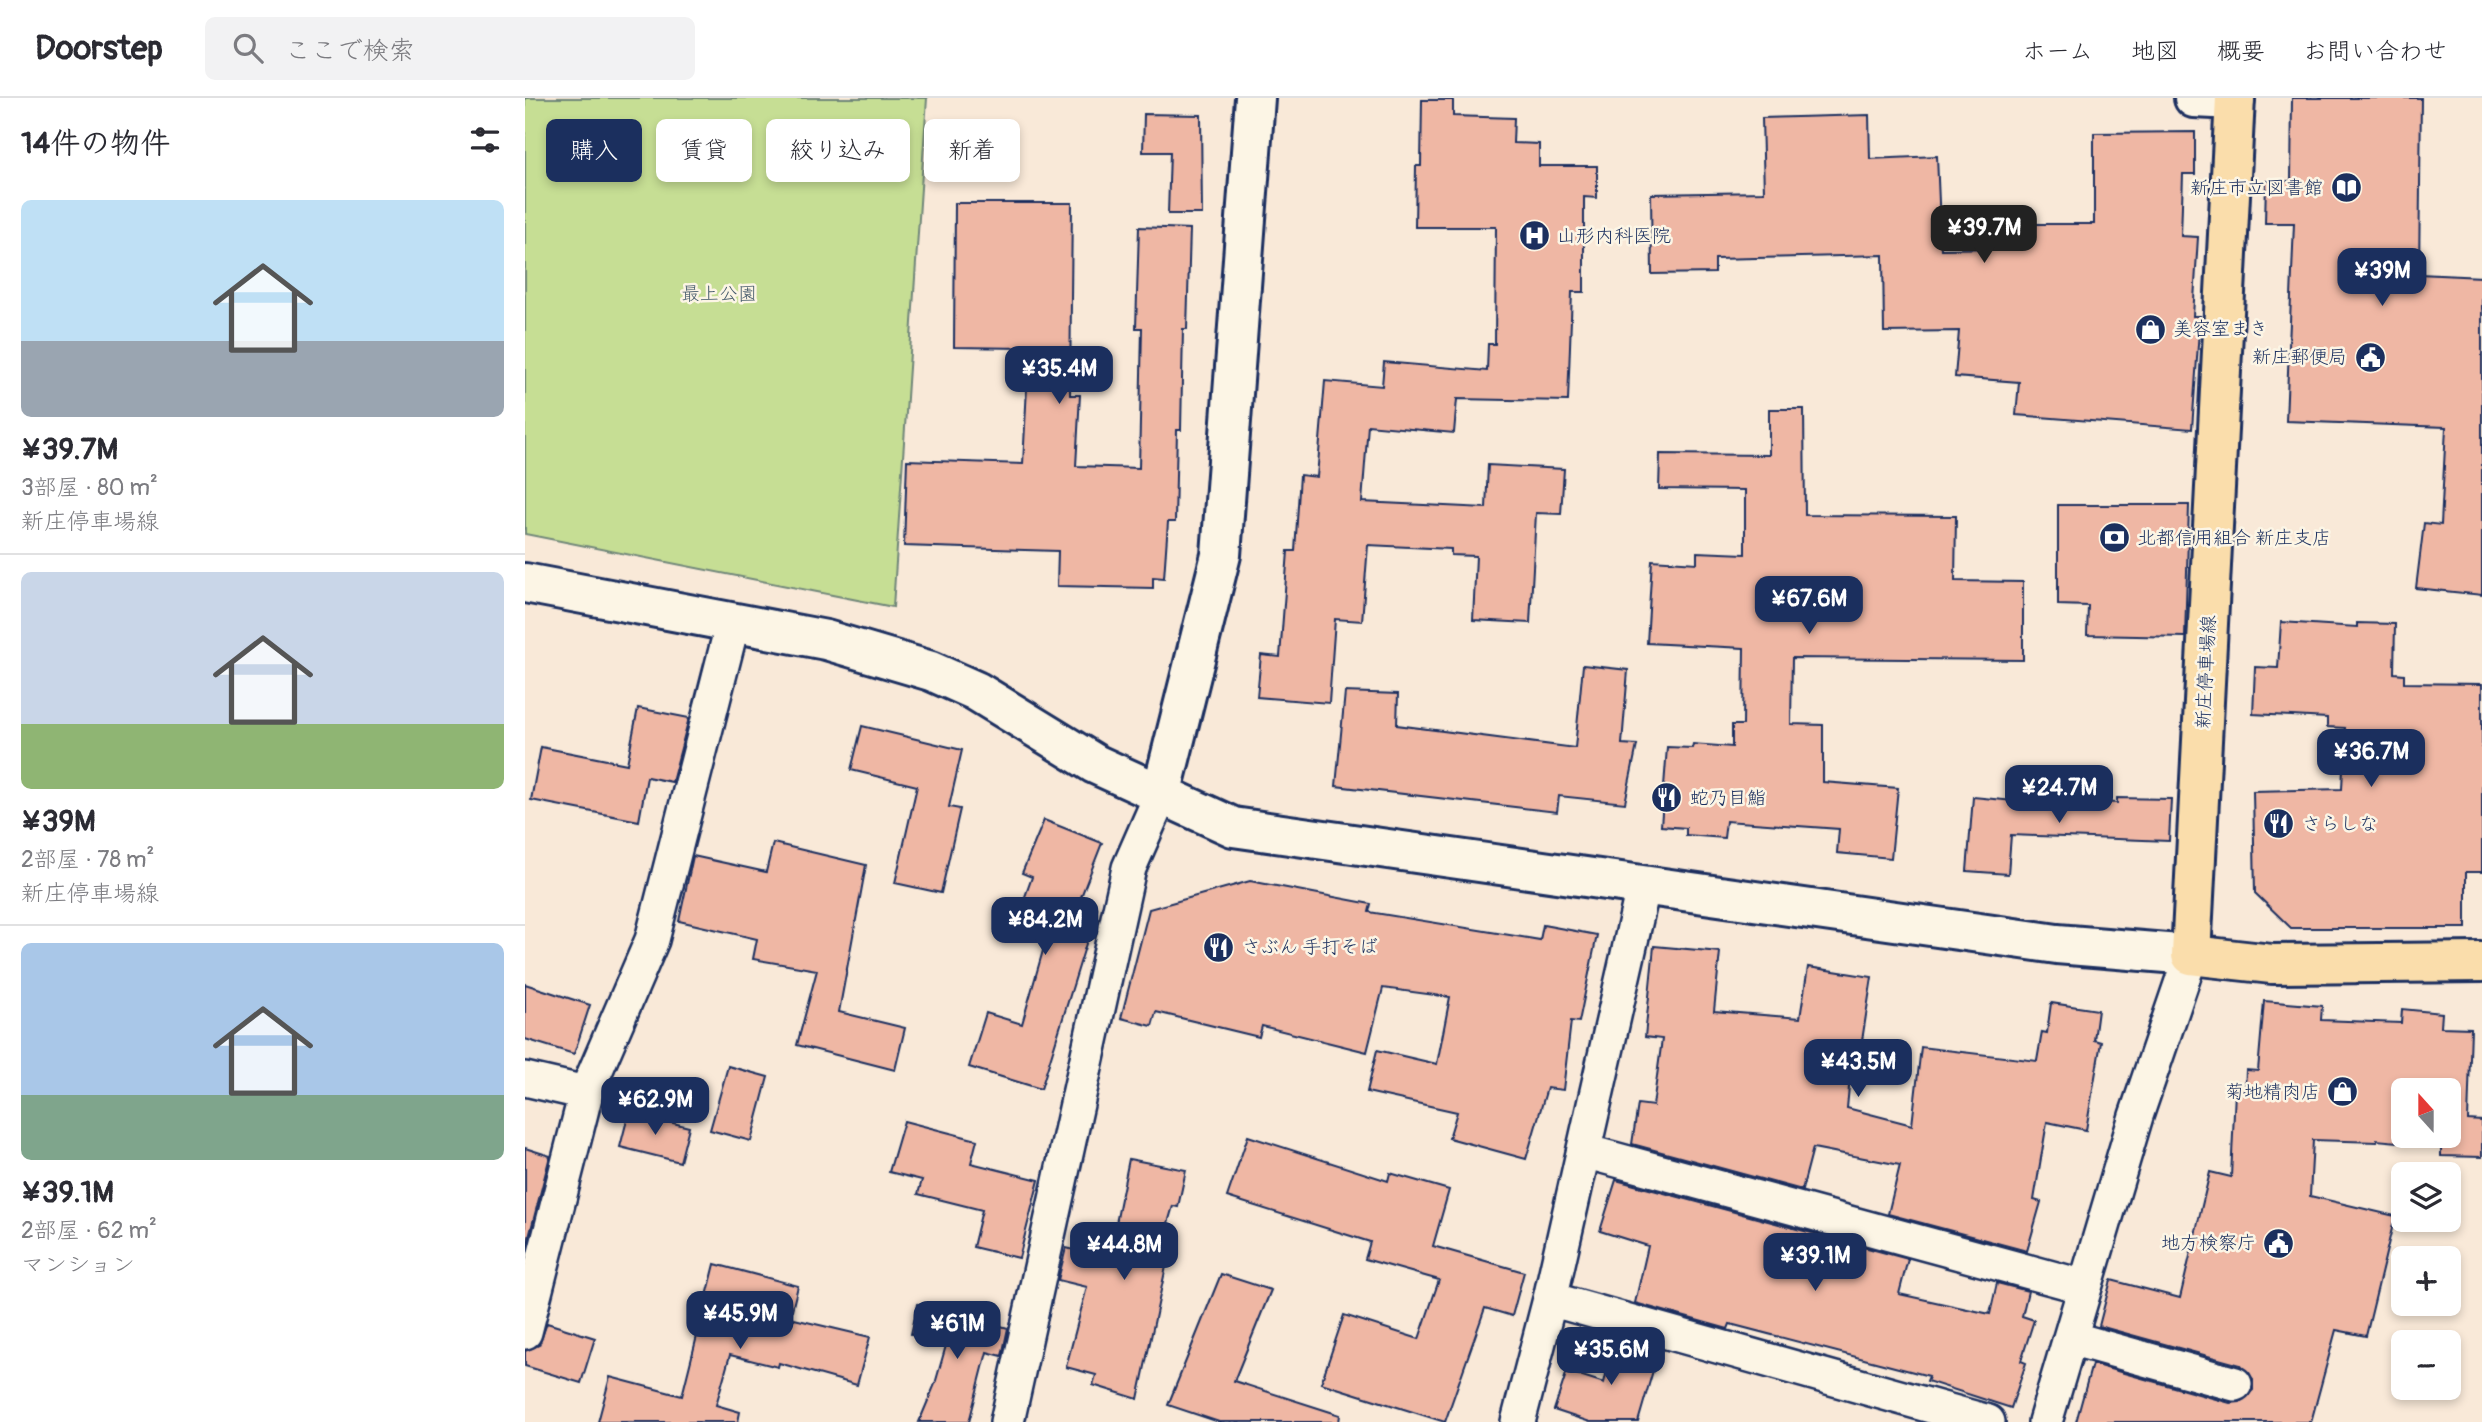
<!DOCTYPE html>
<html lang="ja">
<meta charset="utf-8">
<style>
body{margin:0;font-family:Pangolin,"Klee One",sans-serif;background:#f2f2f3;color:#2b2b33;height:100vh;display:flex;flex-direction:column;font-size:26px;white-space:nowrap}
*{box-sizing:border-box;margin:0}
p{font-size:23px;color:#7c7c81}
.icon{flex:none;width:38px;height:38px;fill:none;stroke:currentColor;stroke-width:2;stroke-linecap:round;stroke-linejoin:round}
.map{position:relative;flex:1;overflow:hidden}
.panel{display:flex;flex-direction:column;background:#fff;width:525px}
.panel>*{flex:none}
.top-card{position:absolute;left:21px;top:21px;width:665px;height:63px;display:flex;gap:14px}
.needle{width:46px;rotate:339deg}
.controls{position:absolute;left:1866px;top:980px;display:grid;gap:14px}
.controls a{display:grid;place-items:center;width:70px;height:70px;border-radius:10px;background:#fff;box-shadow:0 4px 10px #0003;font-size:35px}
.price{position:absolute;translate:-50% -60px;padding:0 16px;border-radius:14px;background:#1b2f5e;color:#fff;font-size:23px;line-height:46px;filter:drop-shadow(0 2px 4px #0008)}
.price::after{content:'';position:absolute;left:50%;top:42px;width:21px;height:16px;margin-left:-10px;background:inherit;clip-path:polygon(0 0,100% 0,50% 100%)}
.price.selected{background:#222;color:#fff}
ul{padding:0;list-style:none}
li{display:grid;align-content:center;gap:14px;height:371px;padding:0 21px}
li+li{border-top:2px solid #e1e1e2}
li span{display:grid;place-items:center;height:217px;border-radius:10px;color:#555}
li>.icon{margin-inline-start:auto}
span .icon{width:126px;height:126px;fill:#fffc;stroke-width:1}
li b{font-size:30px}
h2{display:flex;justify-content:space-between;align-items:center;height:84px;padding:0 21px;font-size:30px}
.pill{padding:0 24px;border-radius:10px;background:#fff;box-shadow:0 4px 10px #0003;font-size:24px;line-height:63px}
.pill.selected{background:#1b2f5e;color:#fff}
header{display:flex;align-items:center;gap:42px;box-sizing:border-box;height:98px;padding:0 35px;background:#fff;border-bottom:2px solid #e1e1e2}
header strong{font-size:33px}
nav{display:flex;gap:38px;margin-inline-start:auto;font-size:24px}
.search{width:490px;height:63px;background:#f2f2f3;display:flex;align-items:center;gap:18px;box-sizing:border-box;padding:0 24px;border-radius:10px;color:#7c7c81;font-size:26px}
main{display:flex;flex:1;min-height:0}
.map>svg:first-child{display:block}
.green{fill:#c6de94;stroke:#708679;stroke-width:2}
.building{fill:#efb7a4;stroke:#1b2f5e;stroke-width:2;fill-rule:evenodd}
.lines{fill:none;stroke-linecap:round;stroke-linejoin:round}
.street-casing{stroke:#1b2f5e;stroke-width:38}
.secondary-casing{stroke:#1b2f5e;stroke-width:44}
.primary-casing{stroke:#1b2f5e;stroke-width:44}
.street{stroke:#fcf5e5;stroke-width:33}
.secondary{stroke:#fcf5e5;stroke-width:38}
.primary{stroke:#faddab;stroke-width:38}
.labels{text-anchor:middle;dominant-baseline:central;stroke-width:5;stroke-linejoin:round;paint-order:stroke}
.poi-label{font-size:19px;fill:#1b2f5e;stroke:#fcf5e5;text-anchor:start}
.park-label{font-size:19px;fill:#465b6c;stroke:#fcf5e5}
.street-label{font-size:19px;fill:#1b2f5e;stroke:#fcf5e5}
</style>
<header>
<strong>Doorstep</strong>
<div class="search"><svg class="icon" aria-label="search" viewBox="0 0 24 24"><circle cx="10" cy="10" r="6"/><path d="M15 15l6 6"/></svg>ここで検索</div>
<nav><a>ホーム</a><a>地図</a><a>概要</a><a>お問い合わせ</a></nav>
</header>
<main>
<section class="panel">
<h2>14件の物件<svg class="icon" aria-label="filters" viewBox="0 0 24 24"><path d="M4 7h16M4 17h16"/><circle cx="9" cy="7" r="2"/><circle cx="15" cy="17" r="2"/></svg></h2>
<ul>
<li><span style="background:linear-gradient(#bfe0f5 65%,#9aa5b1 0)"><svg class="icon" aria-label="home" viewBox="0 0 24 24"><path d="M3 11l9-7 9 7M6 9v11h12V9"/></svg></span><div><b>¥39.7M</b><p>3部屋 · 80 m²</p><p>新庄停車場線</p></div></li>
<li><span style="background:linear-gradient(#c9d6e8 70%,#8fb573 0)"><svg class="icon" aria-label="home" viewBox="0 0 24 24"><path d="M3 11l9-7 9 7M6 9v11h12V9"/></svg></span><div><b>¥39M</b><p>2部屋 · 78 m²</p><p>新庄停車場線</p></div></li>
<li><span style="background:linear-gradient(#a9c7e8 70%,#7fa58c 0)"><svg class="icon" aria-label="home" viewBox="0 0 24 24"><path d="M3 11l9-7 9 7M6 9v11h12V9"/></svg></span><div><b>¥39.1M</b><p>2部屋 · 62 m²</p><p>マンション</p></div></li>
</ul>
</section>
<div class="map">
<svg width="1957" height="1324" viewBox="0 0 1957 1324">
<rect width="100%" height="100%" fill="#f9e9d8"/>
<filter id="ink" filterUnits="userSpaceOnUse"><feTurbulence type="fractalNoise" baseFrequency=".0143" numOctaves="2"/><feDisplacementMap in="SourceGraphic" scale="14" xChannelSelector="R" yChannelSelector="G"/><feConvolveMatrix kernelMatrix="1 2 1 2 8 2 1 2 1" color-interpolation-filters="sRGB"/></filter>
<g filter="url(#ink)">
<!-- green -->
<path class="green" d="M0,0H402L368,509L0,436Z"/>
<!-- building -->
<path class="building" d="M1767,0H1896L1894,176L1957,179V497L1891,490L1899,425L1916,427L1921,329L1761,323L1769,125H1740L1741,83H1766Z
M897,2H928V18L989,20L988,45L1014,46V68H1072V100L1059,99V194H1047L1043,303L932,301L929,335L843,327L837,404L961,410L963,367L1039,371L1036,416L1011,415L1005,525L948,522L951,458L926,457V451L843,447L837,523L810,521L804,605L732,599L736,557L755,559L763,453H770L775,377L792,379L800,283L857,288L859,264L962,273L963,246H970L971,129H890L891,68H896Z
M619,16L676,17L677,116H643L645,54H618Z
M1344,17L1345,61L1412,58L1416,151L1477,150V126H1569V35L1670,34V76H1658L1656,138L1673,139L1668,218H1675L1667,331L1491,317L1494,284L1430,279L1434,233L1359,234L1358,157L1190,161V175L1127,176L1126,96L1239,94L1237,20Z
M430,105H547L545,297H555L551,368L614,370L617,230H611L614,129L665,131L662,231H658L656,332H652L650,424H643L639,480L628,479V490L532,488L533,453L379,448L382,362L498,366L504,250L429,249Z
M1244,311H1279L1280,417L1431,418L1430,483L1498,484V562L1267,560L1266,626L1298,627V684L1373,690L1366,760L1312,755L1314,731L1201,723L1199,740L1161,737V730L1136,728L1142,649L1167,650L1168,646L1207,649V627H1218L1219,550L1122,545L1127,462L1172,465V454L1220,456V392L1134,391L1135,356L1244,357Z
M1533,407H1664L1660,539L1562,537L1563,508L1533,507Z
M1756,524L1832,529V525L1870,526L1869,575L1879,576V585L1957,586V774H1941V830H1766L1730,795L1728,693L1817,691L1820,630L1802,629V620L1728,616L1730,569L1753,570Z
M1058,567L1103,572L1097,646L1112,647L1100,705L1034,698L1032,714L811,688L820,594L873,596L872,627L1050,650Z
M113,610L164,620L147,684L122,679L114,723L6,702L16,649L102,666Z
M337,628L437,652L424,709L435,711L416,795L370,785L392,688L326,672Z
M1448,699L1499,704V700L1592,705V700L1646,701L1644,743L1486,737L1483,776L1442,773Z
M519,722L577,745L554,804L572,810L516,991L444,969L461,915L497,926L523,835L491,824L507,779L497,775Z
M248,745L341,767L314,914L380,930L370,972L272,947L292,872L228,861L232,841L154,823L168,758L241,774Z
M725,783L846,806L844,814L1015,842L1018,827L1072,837L1054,924L1046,923L1038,992L1022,990L1001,1061L924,1040L932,1014L842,994L852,952L912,966L925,899L858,890L842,954L737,928L734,939L631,914L627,928L596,920L624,811Z
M1129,848L1195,854L1189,913L1275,920L1283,869L1347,879L1336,949L1328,947L1322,1010L1387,1027L1396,949L1512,963L1517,934L1522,935L1526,905L1573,912L1569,942L1576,944L1561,1032L1522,1024L1509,1102L1516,1104L1502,1153L1363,1116L1375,1067L1288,1050L1277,1092L1107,1046L1113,1006L1128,1008L1137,941L1120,939Z
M0,886L65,907L49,956L0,941Z
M1739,903L1797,908L1796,922L1876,925L1877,911L1917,915L1916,929L1946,930L1943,1022L1957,1023V1059L1916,1058V1048L1852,1042V1044L1788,1042L1785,1098L1870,1118L1841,1238L1811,1232L1786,1324H1551L1567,1266L1705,1305L1715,1304L1728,1292V1281L1715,1267L1574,1228L1586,1182L1655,1200L1685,1074L1706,1079L1710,993H1720L1721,972L1733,973ZM1878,992H1923V1038H1878Z
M203,968L243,979L226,1043L185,1032Z
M104,1014L164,1029L155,1064L95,1049Z
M379,1023L452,1042L446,1065L514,1082L494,1160L448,1149L457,1112L393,1096L397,1082L364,1074Z
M723,1038L863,1083L865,1075L924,1092L908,1148L999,1174L987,1218L960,1210L920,1324L796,1285L819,1217L894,1241L914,1182L840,1161L845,1144L702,1099Z
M0,1050L25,1058L2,1147H0Z
M604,1061L661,1072L653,1109L648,1108L634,1156L643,1159L613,1301L568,1287L571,1277L541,1269L562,1189L533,1182L541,1150L584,1160Z
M1091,1082L1383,1161L1374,1196L1465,1216L1472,1185L1503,1193L1497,1218L1509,1222L1496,1263L1501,1265L1486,1310L1402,1283L1404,1278L1205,1226L1203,1231L1110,1205L1123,1148L1075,1133Z
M190,1166L273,1188L265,1220L345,1239L332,1287L254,1265L253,1269L205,1257L191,1307L215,1314L213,1324H73L85,1279L157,1298Z
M696,1176L746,1192L709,1283L815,1317L814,1324H694L643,1307Z
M393,1206L483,1230L477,1258L462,1254L444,1324H394L410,1286L422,1244L386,1236Z
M22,1225L70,1240L56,1285L0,1268V1253L14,1247Z
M1090,1239L1134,1252L1113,1324H1065L1029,1312L1042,1273L1079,1285Z"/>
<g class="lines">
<defs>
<path id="street" d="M0,981L61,995
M1059,1053L1560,1189
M1025,1201L1463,1324
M0,1234L61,995L127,842L208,524
M1545,1240L1710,1286
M482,1324L604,770L636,697
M993,1324L1025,1201L1118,790
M1520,1324L1611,1018L1666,857"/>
<path id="secondary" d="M1669,0L1710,2
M0,485L301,542L406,573L451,593L570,666L708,729L1532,846L1666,857
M636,697L696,457L730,0"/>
<path id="primary" d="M1710,0L1666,857L1747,866L1957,864"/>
</defs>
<!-- street casing -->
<use href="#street" class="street-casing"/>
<!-- secondary casing -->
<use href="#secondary" class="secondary-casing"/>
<!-- primary casing -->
<use href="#primary" class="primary-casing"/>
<!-- street -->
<use href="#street" class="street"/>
<!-- secondary -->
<use href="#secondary" class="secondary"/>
<!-- primary -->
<use href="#primary" class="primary"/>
</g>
</g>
<!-- icons -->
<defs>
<symbol id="library-disc" viewBox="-11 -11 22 22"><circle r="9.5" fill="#1b2f5e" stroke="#fcf5e5"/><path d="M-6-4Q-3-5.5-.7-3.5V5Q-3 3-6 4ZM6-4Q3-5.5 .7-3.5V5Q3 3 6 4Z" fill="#fff"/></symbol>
<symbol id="hospital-disc" viewBox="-11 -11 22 22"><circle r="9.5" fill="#1b2f5e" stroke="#fcf5e5"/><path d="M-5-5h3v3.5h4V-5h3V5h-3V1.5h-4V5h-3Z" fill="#fff"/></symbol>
<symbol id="shop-disc" viewBox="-11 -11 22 22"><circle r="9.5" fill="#1b2f5e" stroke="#fcf5e5"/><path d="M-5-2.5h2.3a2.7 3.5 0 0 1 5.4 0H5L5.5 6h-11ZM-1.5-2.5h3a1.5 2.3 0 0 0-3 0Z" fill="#fff"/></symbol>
<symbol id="civic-disc" viewBox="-11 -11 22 22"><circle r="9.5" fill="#1b2f5e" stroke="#fcf5e5"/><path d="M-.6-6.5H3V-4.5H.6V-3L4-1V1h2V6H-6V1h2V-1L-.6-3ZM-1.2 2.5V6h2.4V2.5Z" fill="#fff"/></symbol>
<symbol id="bank-disc" viewBox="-11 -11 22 22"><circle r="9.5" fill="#1b2f5e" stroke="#fcf5e5"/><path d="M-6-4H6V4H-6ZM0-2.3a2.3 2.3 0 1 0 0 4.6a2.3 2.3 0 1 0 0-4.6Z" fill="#fff"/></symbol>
<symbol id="restaurant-disc" viewBox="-11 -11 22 22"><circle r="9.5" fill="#1b2f5e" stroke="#fcf5e5"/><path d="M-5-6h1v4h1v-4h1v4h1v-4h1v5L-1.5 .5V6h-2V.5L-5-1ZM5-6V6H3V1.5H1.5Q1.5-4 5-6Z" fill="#fff"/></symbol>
</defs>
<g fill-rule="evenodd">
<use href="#library-disc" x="1804" y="72" width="35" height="35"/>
<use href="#hospital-disc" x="992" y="120" width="35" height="35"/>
<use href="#shop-disc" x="1608" y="214" width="35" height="35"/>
<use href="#civic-disc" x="1828" y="242" width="35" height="35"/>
<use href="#bank-disc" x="1572" y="422" width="35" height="35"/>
<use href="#restaurant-disc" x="1124" y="682" width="35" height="35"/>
<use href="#restaurant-disc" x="1736" y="708" width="35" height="35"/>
<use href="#restaurant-disc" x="676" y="832" width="35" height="35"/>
<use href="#shop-disc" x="1800" y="976" width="35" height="35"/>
<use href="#civic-disc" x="1736" y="1128" width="35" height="35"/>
</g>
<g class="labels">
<!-- poi labels -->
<g class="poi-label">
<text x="1798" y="90" text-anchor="end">新庄市立図書館</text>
<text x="1032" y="138">山形内科医院</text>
<text x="1648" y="231">美容室まき</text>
<text x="1822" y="259" text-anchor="end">新庄郵便局</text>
<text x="1612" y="440">北都信用組合 新庄支店</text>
<text x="1165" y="700">蛇乃目鮨</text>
<text x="1777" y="726">さらしな</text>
<text x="717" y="849">さぶん 手打そば</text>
<text x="1795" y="994" text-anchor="end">菊地精肉店</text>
<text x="1731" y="1145" text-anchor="end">地方検察庁</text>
</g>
<!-- park labels -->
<g class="park-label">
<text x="194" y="196">最上公園</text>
</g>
<!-- street labels -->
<g class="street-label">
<text transform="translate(1681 574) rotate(-87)">新庄停車場線</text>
</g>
</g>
</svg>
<div class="controls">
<a><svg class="needle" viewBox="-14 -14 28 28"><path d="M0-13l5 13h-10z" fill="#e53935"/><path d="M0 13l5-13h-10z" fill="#7c7c81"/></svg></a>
<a><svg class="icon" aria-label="layers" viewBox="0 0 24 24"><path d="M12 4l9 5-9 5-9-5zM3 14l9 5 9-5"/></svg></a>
<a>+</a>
<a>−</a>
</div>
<b class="price selected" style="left:1459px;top:167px">¥39.7M</b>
<b class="price" style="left:1857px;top:210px">¥39M</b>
<b class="price" style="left:534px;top:308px">¥35.4M</b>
<b class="price" style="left:1284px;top:538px">¥67.6M</b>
<b class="price" style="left:1846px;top:691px">¥36.7M</b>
<b class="price" style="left:1534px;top:727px">¥24.7M</b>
<b class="price" style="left:520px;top:859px">¥84.2M</b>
<b class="price" style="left:1333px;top:1001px">¥43.5M</b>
<b class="price" style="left:130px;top:1039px">¥62.9M</b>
<b class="price" style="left:599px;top:1184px">¥44.8M</b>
<b class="price" style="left:1290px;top:1195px">¥39.1M</b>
<b class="price" style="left:215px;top:1253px">¥45.9M</b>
<b class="price" style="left:432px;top:1263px">¥61M</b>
<b class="price" style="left:1086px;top:1289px">¥35.6M</b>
<div class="top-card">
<a class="pill selected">購入</a>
<a class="pill">賃貸</a>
<a class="pill">絞り込み</a>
<a class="pill">新着</a>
</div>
</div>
</main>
